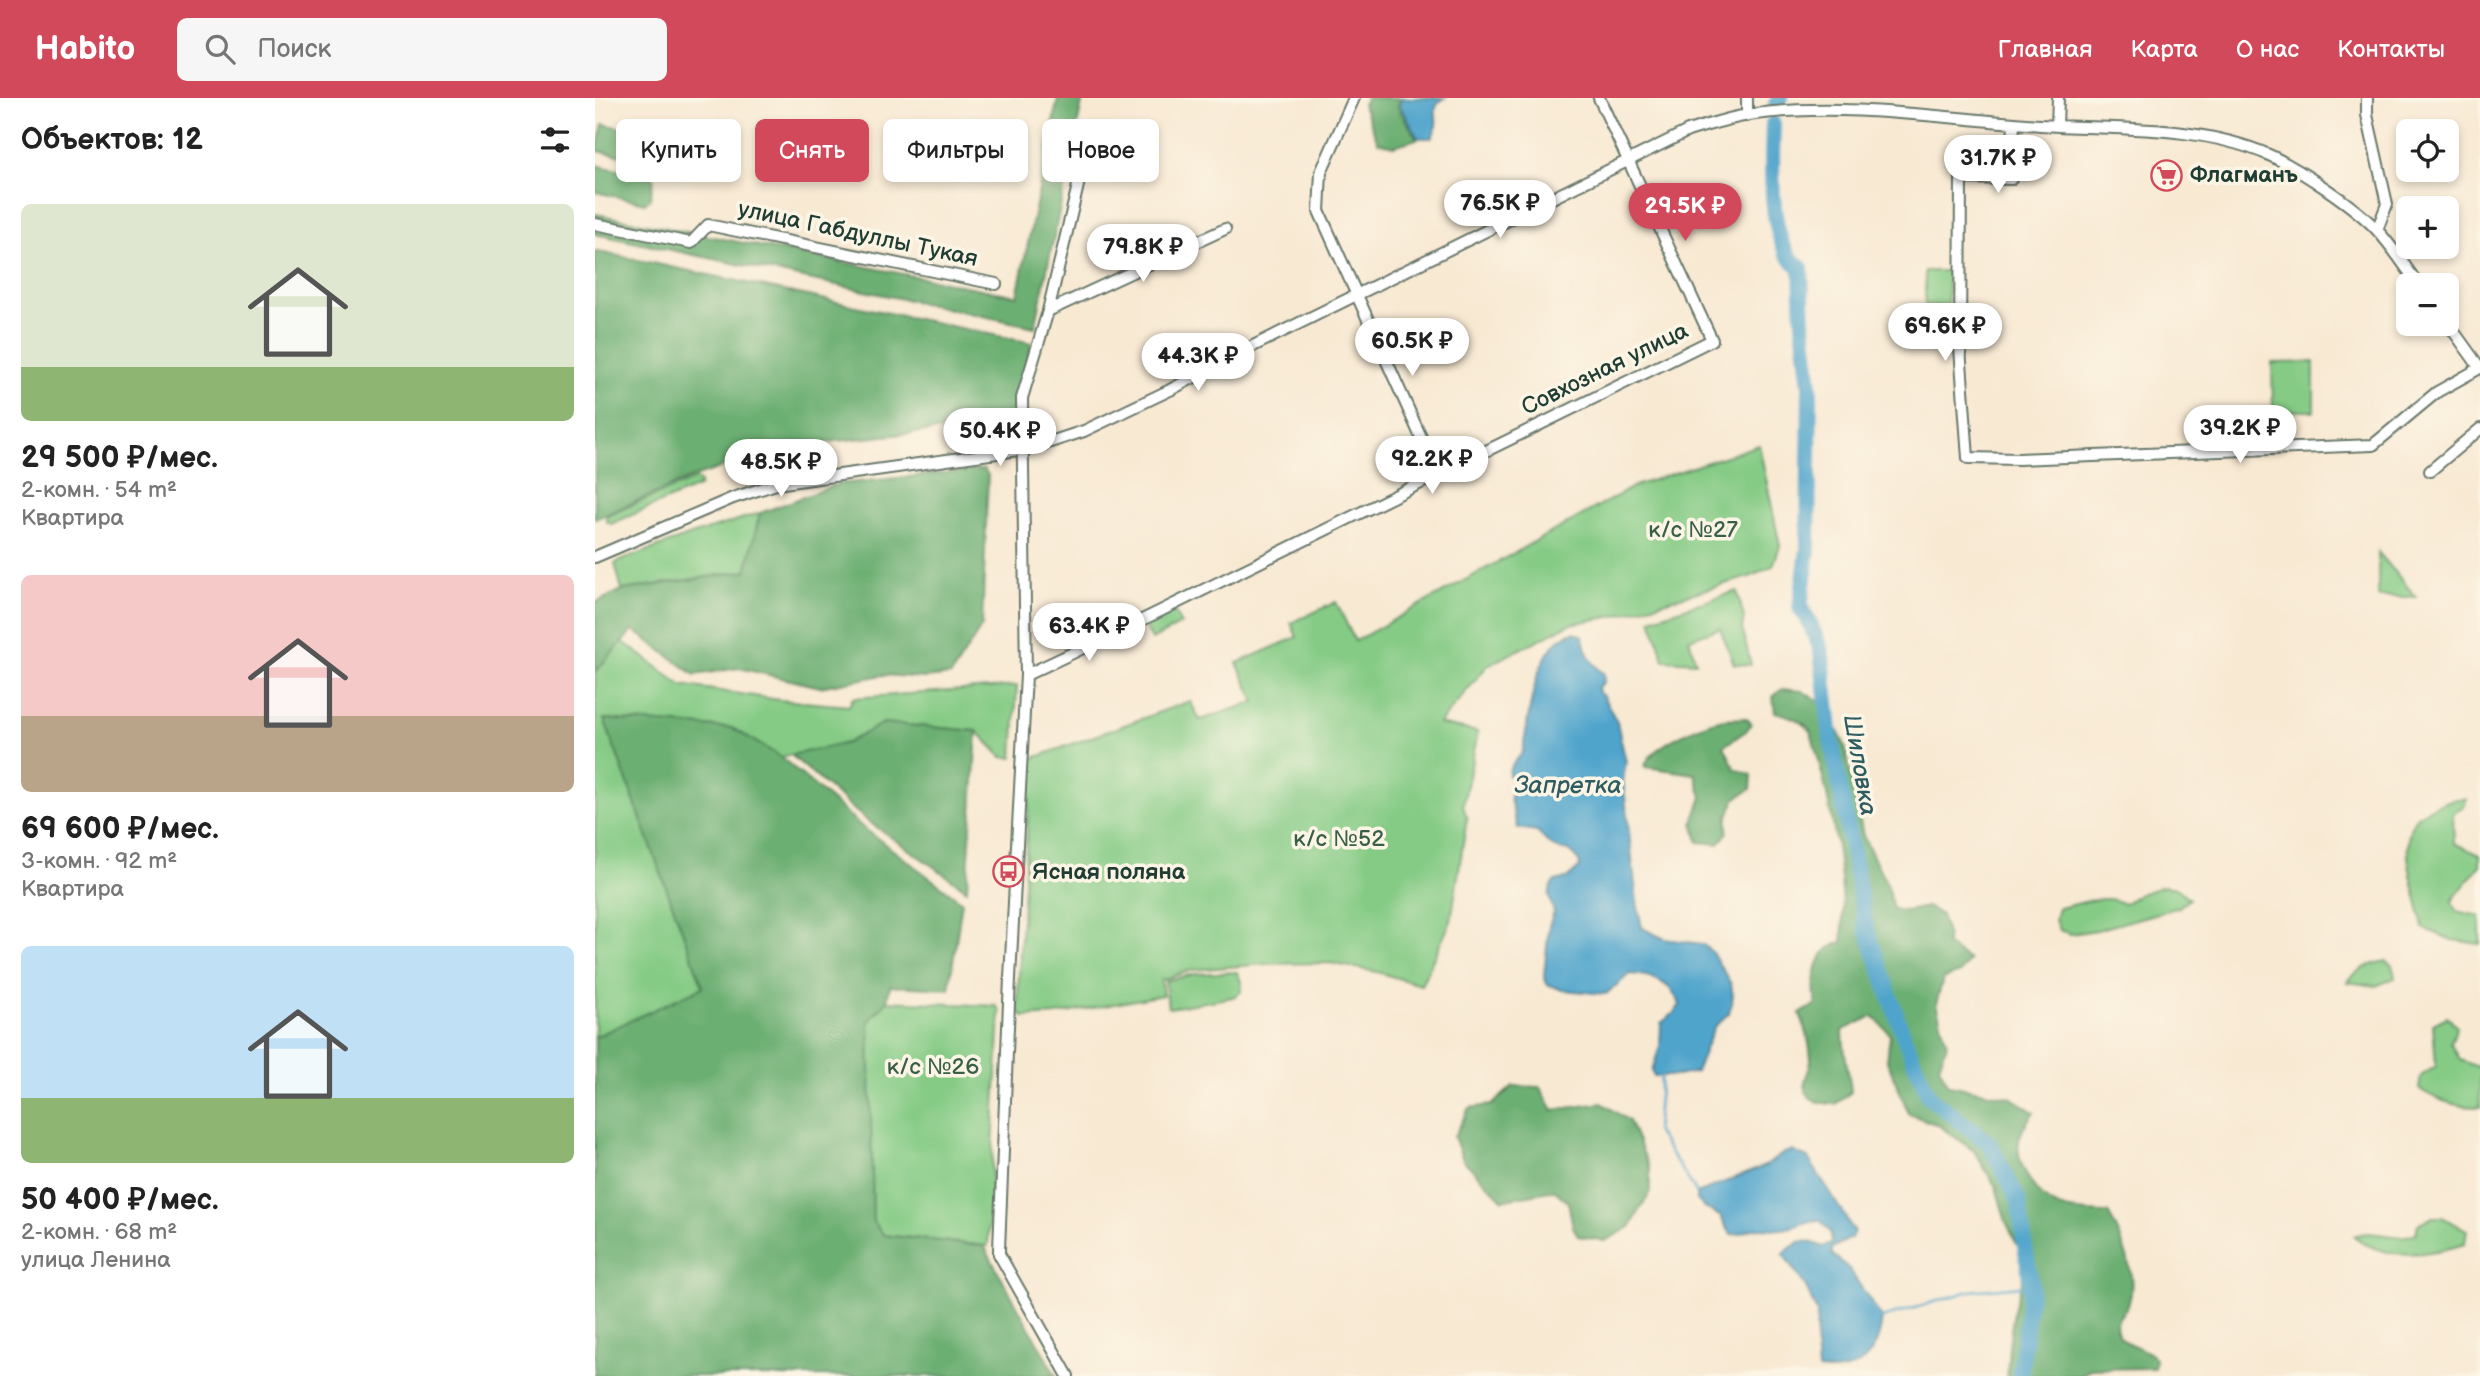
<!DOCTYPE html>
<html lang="ru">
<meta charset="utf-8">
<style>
body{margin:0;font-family:"Balsamiq Sans",sans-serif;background:#f6f6f6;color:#222;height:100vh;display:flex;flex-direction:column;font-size:26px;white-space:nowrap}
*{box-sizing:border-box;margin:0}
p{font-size:23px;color:#767676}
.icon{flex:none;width:38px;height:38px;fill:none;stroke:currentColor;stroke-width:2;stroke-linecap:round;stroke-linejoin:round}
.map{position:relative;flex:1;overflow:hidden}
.side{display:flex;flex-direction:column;background:#fff;width:595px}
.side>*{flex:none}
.top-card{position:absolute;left:21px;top:21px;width:665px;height:63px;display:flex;gap:14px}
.buttons{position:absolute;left:1801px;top:21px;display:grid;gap:14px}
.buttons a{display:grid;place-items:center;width:63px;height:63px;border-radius:10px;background:#fff;box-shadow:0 4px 10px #0003;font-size:35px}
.price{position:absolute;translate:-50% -60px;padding:0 16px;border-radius:24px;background:#fff;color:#222;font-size:23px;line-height:46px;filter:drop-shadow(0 2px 4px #0008)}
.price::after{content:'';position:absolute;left:50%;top:42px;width:21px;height:16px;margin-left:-10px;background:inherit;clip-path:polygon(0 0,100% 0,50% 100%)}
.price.on{background:#d1495b;color:#fff}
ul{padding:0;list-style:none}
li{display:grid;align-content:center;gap:14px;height:371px;padding:0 21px}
li span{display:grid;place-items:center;height:217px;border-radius:10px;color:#555}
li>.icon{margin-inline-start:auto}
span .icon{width:126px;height:126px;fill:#fffc;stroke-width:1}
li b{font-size:30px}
h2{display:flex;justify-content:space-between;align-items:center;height:84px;padding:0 21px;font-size:30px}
.chip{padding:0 24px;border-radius:10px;background:#fff;box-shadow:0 4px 10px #0003;font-size:24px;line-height:63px}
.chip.on{background:#d1495b;color:#fff}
header{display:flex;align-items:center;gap:42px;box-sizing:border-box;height:98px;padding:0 35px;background:#d1495b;color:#fff}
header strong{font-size:33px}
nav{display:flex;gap:38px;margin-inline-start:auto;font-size:24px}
.search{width:490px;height:63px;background:#f6f6f6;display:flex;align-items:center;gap:18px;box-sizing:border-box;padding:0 24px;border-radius:10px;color:#767676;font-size:26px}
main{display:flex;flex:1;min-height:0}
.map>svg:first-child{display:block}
.green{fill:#85cb85;stroke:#52845c;stroke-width:2}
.forest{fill:#6caf72;stroke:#467653;stroke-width:2}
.water{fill:#50a4cc;stroke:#387080;stroke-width:2}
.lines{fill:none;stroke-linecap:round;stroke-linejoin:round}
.stream{stroke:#50a4cc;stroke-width:2.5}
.river{stroke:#50a4cc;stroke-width:16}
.minor-casing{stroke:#6b796c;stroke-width:14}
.minor{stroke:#fff;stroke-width:10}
.labels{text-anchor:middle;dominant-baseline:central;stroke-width:7;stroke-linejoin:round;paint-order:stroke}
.poi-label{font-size:23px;font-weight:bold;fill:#1f3d34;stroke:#fcf5e5;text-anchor:start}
.street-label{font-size:23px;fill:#1f3d34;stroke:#fcf5e5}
.park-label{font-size:23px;fill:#386048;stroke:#fcf5e5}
.water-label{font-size:24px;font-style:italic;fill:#2e5c62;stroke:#fcf5e5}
</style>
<header>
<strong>Habito</strong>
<div class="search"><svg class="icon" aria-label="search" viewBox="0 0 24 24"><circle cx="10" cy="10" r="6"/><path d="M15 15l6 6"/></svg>Поиск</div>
<nav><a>Главная</a><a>Карта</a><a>О нас</a><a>Контакты</a></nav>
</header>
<main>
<section class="side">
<h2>Объектов: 12<svg class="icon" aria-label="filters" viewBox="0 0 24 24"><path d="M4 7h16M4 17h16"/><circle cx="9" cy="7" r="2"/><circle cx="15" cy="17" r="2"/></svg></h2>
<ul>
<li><span style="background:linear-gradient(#dfe7d0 75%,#8fb573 0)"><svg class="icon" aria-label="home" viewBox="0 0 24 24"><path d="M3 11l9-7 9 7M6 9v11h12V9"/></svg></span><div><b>29 500 ₽/мес.</b><p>2-комн. · 54 m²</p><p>Квартира</p></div></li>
<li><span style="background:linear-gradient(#f6c9c9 65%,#b9a48a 0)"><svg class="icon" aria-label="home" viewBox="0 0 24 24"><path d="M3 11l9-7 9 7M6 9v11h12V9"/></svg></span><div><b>69 600 ₽/мес.</b><p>3-комн. · 92 m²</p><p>Квартира</p></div></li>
<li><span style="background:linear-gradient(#bfe0f5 70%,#8fb573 0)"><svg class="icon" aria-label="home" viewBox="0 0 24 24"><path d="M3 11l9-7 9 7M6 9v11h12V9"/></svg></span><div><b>50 400 ₽/мес.</b><p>2-комн. · 68 m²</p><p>улица Ленина</p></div></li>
</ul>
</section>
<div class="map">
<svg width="1885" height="1278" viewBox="0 0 1885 1278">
<rect width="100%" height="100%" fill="#fcf5e5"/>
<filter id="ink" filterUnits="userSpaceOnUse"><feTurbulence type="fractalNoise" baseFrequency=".0143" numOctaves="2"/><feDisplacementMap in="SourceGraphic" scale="14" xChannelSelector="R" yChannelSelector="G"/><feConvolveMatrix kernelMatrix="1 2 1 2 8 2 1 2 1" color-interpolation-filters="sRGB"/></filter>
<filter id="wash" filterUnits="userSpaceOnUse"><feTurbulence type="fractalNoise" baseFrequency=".00686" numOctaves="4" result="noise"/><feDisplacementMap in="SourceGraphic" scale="28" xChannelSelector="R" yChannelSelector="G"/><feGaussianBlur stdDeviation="1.57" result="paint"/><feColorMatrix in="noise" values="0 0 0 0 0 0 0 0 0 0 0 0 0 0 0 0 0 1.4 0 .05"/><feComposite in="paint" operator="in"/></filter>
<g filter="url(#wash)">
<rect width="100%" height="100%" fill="#f8e9d3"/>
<!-- green -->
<path class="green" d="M1330,173H1353V208H1330Z
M1719,264V313H1678L1677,265Z
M1164,347L1185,448L1178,468L1157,478L1020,518L975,526L893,567L844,626L883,634L868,707L872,720L856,823L826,887L782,874L735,865L672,866L597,872L566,882L568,897L461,917L429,919L422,912L436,661L595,603L605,622L660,604L642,565L702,539L696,525L741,504L760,543L1040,388Z
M100,381L105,384V388L16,426L12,424L11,418Z
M165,415L151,473L27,492L20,466L24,463L102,435Z
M1783,454L1821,499H1783Z
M1142,493L1149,520L1147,530L1156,567L1139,566L1125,530L1094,541L1101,564L1069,562L1056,521Z
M579,512L586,526L557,542L549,527Z
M27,543L86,587L185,602L254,608L258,600L422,588L418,660L407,659L382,633L288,625L252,645L186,659L137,630L9,621L108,889L0,939V574Z
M1858,701H1871L1870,707L1858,716L1859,745L1885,757V767L1857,803L1861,813L1885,818V846L1857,842L1828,830C1824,801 1799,742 1823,718C1832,710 1847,706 1858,701Z
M1569,788L1582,790L1594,801L1584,809L1502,832L1475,836L1464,832L1460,822L1463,810C1483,807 1511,794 1528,806L1545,796Z
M1792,863L1798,868L1800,880L1781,888L1752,884C1763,871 1775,865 1792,863Z
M642,874L647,886L646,894L638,899L575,910L573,909L570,883L599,876Z
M292,903L401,908L405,913L393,1148L289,1137L278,1124L274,923Z
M1852,919L1862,928L1856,945L1865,962L1885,970V1009C1861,1009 1844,1003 1824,991L1826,978L1841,968L1838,926Z
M1837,1119H1847L1872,1132L1870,1146C1834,1157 1789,1164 1759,1138C1779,1129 1802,1145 1821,1135L1823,1126Z"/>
<!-- forest -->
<path class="forest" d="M463,0H488L440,229L0,136V116L422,198Z
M771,0H804L803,9L822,41L799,48L783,44L768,7Z
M8,26L67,39L61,65L3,53L2,51Z
M0,67L59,80L55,102L50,105L0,94Z
M0,153L437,245L414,328L377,329L232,344C222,355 213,357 199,355L195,349L183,350L99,379L0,421Z
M389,371L393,377L387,528L356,577L330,580L288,577L225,589L144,570L100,577L38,532L0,574V505L27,492L151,473L165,415L243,386Z
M1187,591L1207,593L1223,603L1239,625L1250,648L1268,738L1292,786L1298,811L1310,813L1332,809L1346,817L1352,836L1351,846L1374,862L1365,875L1348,881L1341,906L1352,946L1344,969L1354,987L1415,999L1439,1014C1432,1023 1426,1032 1424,1043C1420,1063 1438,1093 1454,1104C1470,1115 1495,1114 1513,1115C1526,1137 1543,1178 1534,1204C1530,1216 1515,1222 1524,1237C1531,1248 1548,1248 1560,1260L1559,1270L1496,1271L1485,1278H1412L1414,1247L1419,1212L1428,1180L1425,1152L1411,1124L1401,1089L1379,1053L1343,1027L1314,1016L1292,963L1295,936L1278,918L1248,932C1248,954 1254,972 1256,994L1241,1006C1229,1006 1211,1004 1210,989C1209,980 1216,970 1216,961C1215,946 1211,930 1205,916L1221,906C1218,889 1218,865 1232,852C1235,848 1243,846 1247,844C1252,785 1237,713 1222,656C1219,649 1218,636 1214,631C1206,621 1191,617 1180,614L1178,599Z
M1151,620L1156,626L1151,633L1129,648L1140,671L1157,677L1156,691L1140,701L1133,718L1132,735L1124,746L1103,744L1098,724L1107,699L1100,676L1050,669C1053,648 1109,625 1129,621C1136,620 1144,621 1151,620Z
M9,621L137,630L186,659L266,728L367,804L354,891L295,888L292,903L274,923L278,1124L289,1137L389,1148L461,1278H0V939L108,889Z
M288,625L382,633L372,792L271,722L196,657L252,645Z
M918,988L945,989L958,1012L1007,1005L1034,1023L1055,1070V1095L1035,1129L1010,1143L983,1138L978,1129L973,1104L959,1092L908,1102L868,1062L859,1039L874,1010L897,1007Z"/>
<!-- water -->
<path class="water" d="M806,0H850C835,9 843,15 841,28C841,32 838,36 837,40H823L805,8Z
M979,534L988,538C990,554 996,565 1009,576V584L1003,589L1004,595L1008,598L1022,624L1031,664L1028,682L1042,804L1047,830L1070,841L1107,846L1117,854L1136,886L1138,898L1134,915L1119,929L1101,974L1082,978H1059L1057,973L1065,948L1066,925L1078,916L1085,907C1077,884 1057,877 1035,876L1011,896L967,892L952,886L949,878L950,867L954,828L959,814L954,798L956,788L960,783L973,780L985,769L984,763L974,753C958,751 952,745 942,733L923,730C920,720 916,709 915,699C915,694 918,688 917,683C915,674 913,683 914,673C916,664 927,660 928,651C935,616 938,546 979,534Z
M1197,1053L1213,1060L1259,1133L1256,1140L1237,1150V1156L1253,1170L1287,1220C1283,1257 1265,1278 1223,1272L1221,1247L1222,1215L1211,1189L1188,1156C1205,1142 1207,1139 1228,1149L1237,1144L1235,1133L1225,1122C1211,1122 1201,1130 1186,1131C1176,1132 1168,1128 1158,1131C1150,1133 1145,1138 1136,1136L1125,1118L1110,1110L1102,1102V1095L1170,1068L1189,1055Z"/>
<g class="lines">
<!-- stream -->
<path class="stream" d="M1066,977L1061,1033L1102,1095
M1287,1220L1375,1193L1436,1187"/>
<!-- river -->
<path class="river" d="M1181,6L1185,0
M1178,26C1177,62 1173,128 1194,158C1197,163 1202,166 1206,170L1208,227L1215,288L1213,452L1205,510L1213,521L1226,552L1236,641L1271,829L1310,942L1334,999L1394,1045L1423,1101L1436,1187L1425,1278"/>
</g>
</g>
<g filter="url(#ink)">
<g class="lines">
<defs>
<path id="minor" d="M759,0L726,74L724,113L843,377
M1152,0V18
M1772,0V17L1792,106L1782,132
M1419,26L1416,81L1366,80L1365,250L1373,360L1424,361L1778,347L1842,294L1885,270L1852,224
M1462,28L1463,0
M0,126L96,145L113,127L401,186
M453,213L630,131
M1835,373L1885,331
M0,459L138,400L181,386L437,350L489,333L575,292L646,254L1093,33C1115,26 1137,19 1160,16C1252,4 1352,21 1445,27C1521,32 1603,26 1674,57C1703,70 1761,109 1782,132C1798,149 1810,169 1824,187
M431,577L543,524L1117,242L1004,0
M473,1278L404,1156V1151L415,880L431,577L427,300L453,213L496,33"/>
</defs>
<!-- minor casing -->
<use href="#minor" class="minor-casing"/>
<!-- minor -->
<use href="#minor" class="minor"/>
</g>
</g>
<!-- icons -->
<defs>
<symbol id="supermarket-ring" viewBox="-11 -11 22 22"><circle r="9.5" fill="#fcf5e5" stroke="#d1495b" stroke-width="1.5"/><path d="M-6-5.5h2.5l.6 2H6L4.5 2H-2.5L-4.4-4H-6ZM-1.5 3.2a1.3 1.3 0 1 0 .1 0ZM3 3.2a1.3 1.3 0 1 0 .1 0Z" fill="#d1495b"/></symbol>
<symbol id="bus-ring" viewBox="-11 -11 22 22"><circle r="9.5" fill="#fcf5e5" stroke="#d1495b" stroke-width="1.5"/><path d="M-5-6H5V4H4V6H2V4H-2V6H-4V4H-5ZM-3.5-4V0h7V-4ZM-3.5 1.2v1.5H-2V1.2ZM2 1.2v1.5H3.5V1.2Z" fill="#d1495b"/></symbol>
</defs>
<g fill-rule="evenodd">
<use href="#supermarket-ring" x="1554" y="60" width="35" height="35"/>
<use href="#bus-ring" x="396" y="756" width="35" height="35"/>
</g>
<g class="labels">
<!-- poi labels -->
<g class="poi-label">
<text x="1595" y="77">Флагманъ</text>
<text x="437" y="774">Ясная поляна</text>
</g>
<!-- street labels -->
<g class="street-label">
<text transform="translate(263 136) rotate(12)">улица Габдуллы Тукая</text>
<text transform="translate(1010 271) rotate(-26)">Совхозная улица</text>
</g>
<!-- park labels -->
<g class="park-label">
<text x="1098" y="432">к/с №27</text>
<text x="744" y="741">к/с №52</text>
<text x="338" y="969">к/с №26</text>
</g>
<!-- water labels -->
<g class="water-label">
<text transform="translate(1265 667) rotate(80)">Шиловка</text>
<text x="973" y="687">Запретка</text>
</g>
</g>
</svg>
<div class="buttons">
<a><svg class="icon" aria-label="locate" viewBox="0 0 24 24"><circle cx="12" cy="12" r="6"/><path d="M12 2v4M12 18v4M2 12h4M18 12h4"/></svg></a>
<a>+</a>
<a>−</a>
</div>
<b class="price" style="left:1403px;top:97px">31.7K ₽</b>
<b class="price" style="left:905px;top:142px">76.5K ₽</b>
<b class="price on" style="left:1090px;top:145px">29.5K ₽</b>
<b class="price" style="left:548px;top:186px">79.8K ₽</b>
<b class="price" style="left:1350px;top:265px">69.6K ₽</b>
<b class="price" style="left:817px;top:280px">60.5K ₽</b>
<b class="price" style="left:603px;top:295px">44.3K ₽</b>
<b class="price" style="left:1645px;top:367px">39.2K ₽</b>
<b class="price" style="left:405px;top:370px">50.4K ₽</b>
<b class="price" style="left:837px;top:398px">92.2K ₽</b>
<b class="price" style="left:186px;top:401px">48.5K ₽</b>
<b class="price" style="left:494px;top:565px">63.4K ₽</b>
<div class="top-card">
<a class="chip">Купить</a>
<a class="chip on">Снять</a>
<a class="chip">Фильтры</a>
<a class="chip">Новое</a>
</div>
</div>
</main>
